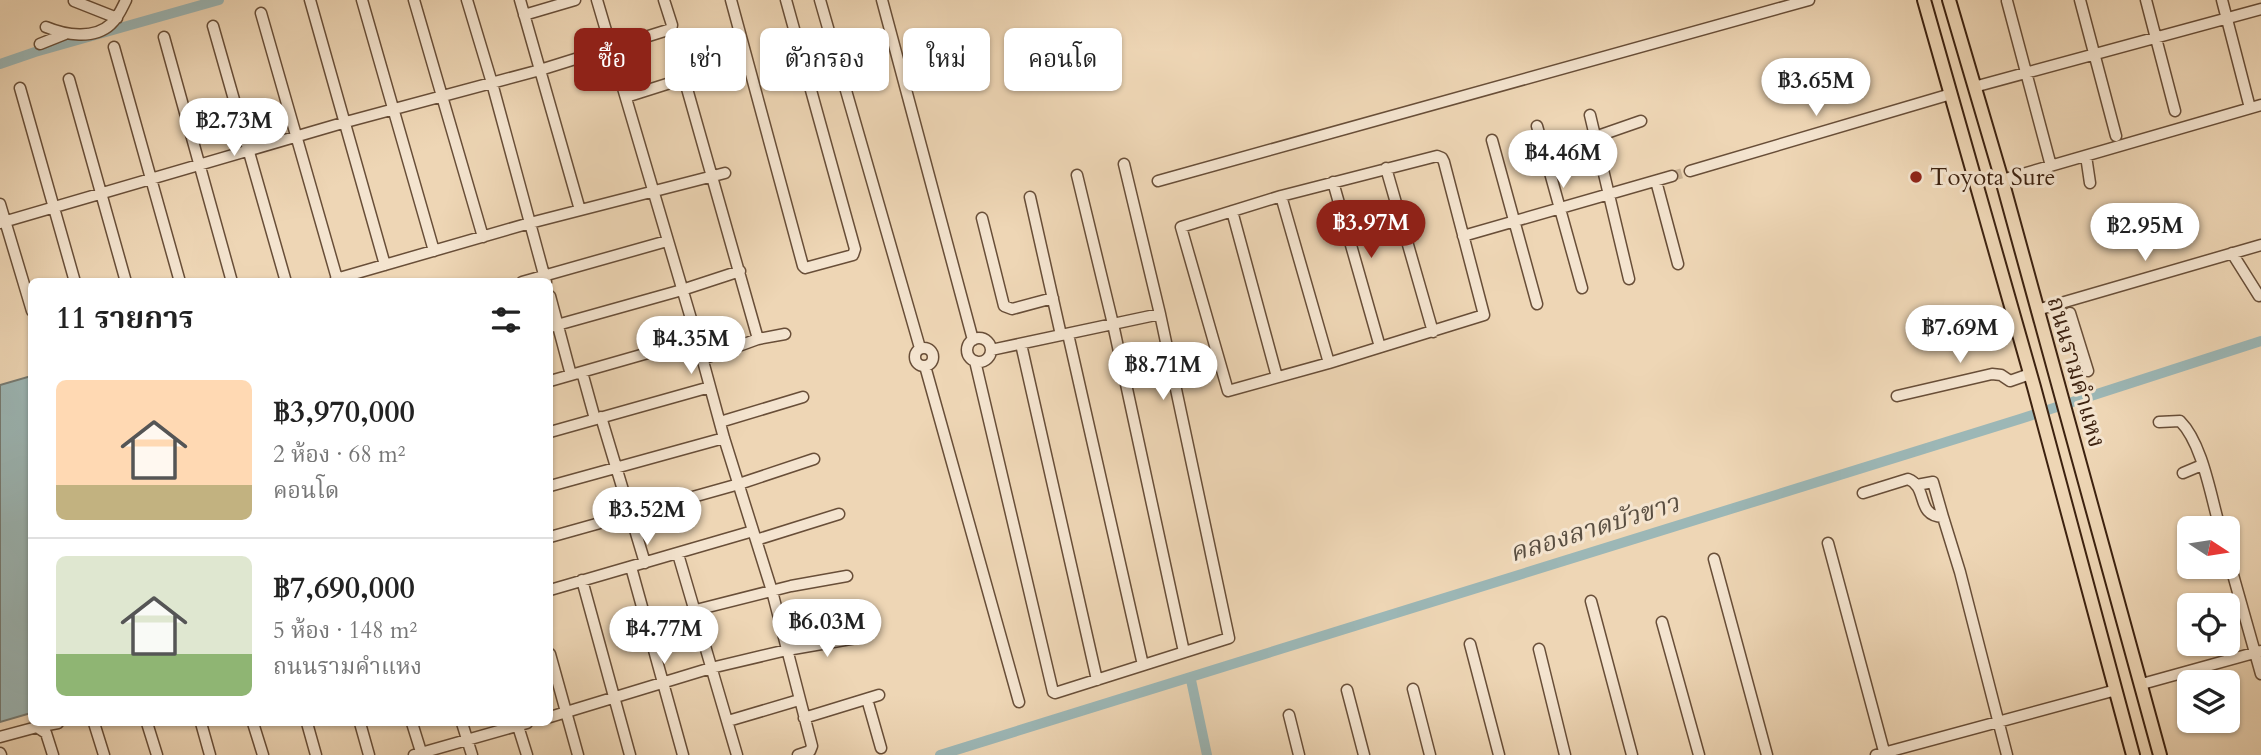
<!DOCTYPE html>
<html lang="th">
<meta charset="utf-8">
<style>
body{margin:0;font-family:Cardo,"Noto Serif Thai",serif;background:#f2f2f2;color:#222;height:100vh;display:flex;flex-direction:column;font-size:26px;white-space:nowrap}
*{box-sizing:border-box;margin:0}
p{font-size:23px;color:#767676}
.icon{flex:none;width:38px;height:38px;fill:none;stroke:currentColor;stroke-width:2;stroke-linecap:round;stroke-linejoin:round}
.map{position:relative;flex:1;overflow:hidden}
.panel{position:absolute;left:28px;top:278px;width:525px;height:448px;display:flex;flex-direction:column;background:#fff;border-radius:10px;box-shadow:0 2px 5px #0004}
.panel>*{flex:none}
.banner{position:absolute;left:574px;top:28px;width:665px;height:63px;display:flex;gap:14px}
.needle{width:46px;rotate:102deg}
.tools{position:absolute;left:2177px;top:516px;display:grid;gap:14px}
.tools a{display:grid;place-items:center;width:63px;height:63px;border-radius:10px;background:#fff;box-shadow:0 2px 5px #0004;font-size:35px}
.price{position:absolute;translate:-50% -60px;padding:0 16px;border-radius:24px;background:#fff;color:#222;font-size:23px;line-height:46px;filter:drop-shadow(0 2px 4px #0008)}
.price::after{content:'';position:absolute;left:50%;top:42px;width:21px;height:16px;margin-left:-10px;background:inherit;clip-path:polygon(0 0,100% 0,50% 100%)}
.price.active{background:#8f2418;color:#fff}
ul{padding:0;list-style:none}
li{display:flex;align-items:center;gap:21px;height:175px;padding:0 28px}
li+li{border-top:2px solid #e0e0e0}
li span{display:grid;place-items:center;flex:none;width:196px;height:140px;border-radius:10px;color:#555}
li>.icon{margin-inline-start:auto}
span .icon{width:84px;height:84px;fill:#fffc;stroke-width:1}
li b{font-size:30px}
h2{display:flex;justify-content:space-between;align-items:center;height:84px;padding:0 28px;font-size:30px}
.chip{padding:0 24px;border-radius:10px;background:#fff;box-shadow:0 2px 5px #0004;font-size:24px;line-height:63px}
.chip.active{background:#8f2418;color:#fff}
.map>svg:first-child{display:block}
.water{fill:#9cb7b6;stroke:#767b73;stroke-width:2}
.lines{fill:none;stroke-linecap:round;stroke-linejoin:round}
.canal{stroke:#9cb7b6;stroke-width:10}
.minor-tunnel{stroke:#cab294;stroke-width:10;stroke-dasharray:10 5;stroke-linecap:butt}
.minor-casing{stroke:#684e38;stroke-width:13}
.major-casing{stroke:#3c210f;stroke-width:16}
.minor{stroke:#f4e4cf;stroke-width:10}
.major{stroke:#eed6b5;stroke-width:12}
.poi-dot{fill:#8f2418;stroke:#f4e4cf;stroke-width:2.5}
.labels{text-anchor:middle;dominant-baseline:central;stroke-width:6;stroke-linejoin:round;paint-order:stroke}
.poi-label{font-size:24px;fill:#3c210f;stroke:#f4e4cf;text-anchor:start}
.street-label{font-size:24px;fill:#3c210f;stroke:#f4e4cf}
.water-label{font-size:26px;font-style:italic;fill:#594e41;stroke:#f4e4cf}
</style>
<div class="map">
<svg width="2261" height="755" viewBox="0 0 2261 755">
<rect width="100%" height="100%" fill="#eed6b5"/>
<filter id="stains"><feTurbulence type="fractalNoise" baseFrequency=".00286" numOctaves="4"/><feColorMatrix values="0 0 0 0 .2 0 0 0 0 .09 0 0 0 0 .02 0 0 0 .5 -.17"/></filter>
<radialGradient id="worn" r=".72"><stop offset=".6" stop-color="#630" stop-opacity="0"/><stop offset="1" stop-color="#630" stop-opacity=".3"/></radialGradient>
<!-- water -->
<path class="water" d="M31,376V713L0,722V385Z"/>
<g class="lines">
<!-- canal -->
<path class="canal" d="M0,64L35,52L219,0
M1191,680L1207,755
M940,755L2020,419L2261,341"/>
<!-- minor-tunnel -->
<path class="minor-tunnel" d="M1672,176L1690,171"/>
<defs>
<path id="minor" d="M310,0L385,265
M362,0L434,251
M414,0L483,237
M467,0L492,83L546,282
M520,0L580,210
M597,0L697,339L724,438L772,591L812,746L810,751L798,755
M731,0L803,266L805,268L853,255L855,249L786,0
M820,0L920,348
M882,0L973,340
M2080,0L2116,136
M2146,0L2175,111
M2222,0L2250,108
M74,1L117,18
M2007,1L2051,166
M261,13L338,282
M524,15L575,0
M213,26L286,282
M46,27C65,35 94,40 111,24C118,18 122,8 126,0
M164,37L232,282
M40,44L65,34
M114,47L180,282
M684,78L758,339
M69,79L126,282
M1974,87L2261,9
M20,88L75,282
M626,97L711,70
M1590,115L1629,279
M1537,126L1582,288
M1595,137L1641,121
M1492,140L1537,304
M1437,156L1442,158L1444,162L1484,315L1329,363L1228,391L1181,227L1281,196Z
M2086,156L2090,183
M1386,168L1433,332
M1690,171L1951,94
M1077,175L1113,324L1184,652
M2002,180L2261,105
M1158,181L1809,0
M1656,181L1678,264
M1333,182L1380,347
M1281,196L1329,363
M1030,197L1061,335
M0,204L32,311
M1232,211L1277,377
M982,218L1004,306L1012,309L1053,298
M0,223L346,122L540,70L671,29L672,25L664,0
M1463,236L1672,176
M2232,253L2259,296
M336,279L530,223L725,173
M522,282L667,241
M550,296L571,375
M2037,310L2261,245
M2070,313L2088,371
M550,327L682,290L740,271
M1068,334L1143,665
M967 350a12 12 0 1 1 24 0a12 12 0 1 1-24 0Z
M1021,344L1097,680
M915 357a9 9 0 1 1 18 0a9 9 0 1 1-18 0Z
M991,350L1160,314
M703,359L758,339L785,334
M975,361L1053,692L1055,693L1229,638L1160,314L1124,164
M925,366L1019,702
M582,372L595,419
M550,381L697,339
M1897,396L1992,374L2001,375L2010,381L2030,374
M601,417L645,563
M720,422L803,397
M2159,422L2180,421C2203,444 2211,498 2220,528
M550,432L710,387
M2183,473L2202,465
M1917,485L1933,482L1943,517
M550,486L724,438
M1863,493L1908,479C1929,487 1915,516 1943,517L1960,572L2007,755
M550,537L739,484L814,459
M756,540L839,514
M1828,543L1885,755
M678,554L737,755
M2228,557L2261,674
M1714,559L1767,755
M631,567L683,755
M582,580L630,755
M550,590L753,531
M1591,601L1632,755
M696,610L791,586L847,576
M1662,622L1699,755
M1470,644L1499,755
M1539,649L1565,755
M550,654L578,755
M2142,684L2261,651
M1413,689L1430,755
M1347,690L1364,755
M867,699L881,748
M1289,715L1299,755
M550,717L711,668L787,650L862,637
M804,718L879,695
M728,721L799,700
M94,723L104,755
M147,723L157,755
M201,723L210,755
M253,723L263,755
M307,723L316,755
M360,723L369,755
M412,723L422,755
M462,723L472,755
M517,723L527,755
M37,727L58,723
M0,737L37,727L46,733L53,755
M0,753L1,755
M414,755L527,723
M1876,755L2116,690"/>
<path id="major" d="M1924,0L2034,387L2133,755
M1949,0L2002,180L2160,755"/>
</defs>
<!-- minor casing -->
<use href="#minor" class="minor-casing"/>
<!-- major casing -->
<use href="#major" class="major-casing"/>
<!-- minor -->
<use href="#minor" class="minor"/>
<!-- major -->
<use href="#major" class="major"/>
</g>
<!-- markers -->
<circle class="poi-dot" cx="1916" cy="177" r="7"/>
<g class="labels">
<!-- poi labels -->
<g class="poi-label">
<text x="1930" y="177">Toyota Sure</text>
</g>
<!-- street labels -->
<g class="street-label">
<text transform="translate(2076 372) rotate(74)">ถนนรามคำแหง</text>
</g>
<!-- water labels -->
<g class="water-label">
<text transform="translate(1594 528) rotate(-17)">คลองลาดบัวขาว</text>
</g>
</g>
<rect width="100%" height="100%" filter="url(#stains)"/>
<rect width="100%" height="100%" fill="url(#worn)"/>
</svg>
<div class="tools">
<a><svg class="needle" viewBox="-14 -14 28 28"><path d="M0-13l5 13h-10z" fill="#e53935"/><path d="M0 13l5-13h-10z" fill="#767676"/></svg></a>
<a><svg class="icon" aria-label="locate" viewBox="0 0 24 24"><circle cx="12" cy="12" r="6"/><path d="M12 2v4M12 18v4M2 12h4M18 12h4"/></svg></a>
<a><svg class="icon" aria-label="layers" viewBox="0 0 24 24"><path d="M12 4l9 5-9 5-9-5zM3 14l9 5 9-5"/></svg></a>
</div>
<b class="price" style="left:1816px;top:118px">฿3.65M</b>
<b class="price" style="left:234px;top:158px">฿2.73M</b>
<b class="price" style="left:1563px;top:190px">฿4.46M</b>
<b class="price active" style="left:1371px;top:260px">฿3.97M</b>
<b class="price" style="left:2145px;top:263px">฿2.95M</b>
<b class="price" style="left:1960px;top:365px">฿7.69M</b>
<b class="price" style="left:691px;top:376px">฿4.35M</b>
<b class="price" style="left:1163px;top:402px">฿8.71M</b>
<b class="price" style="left:647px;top:547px">฿3.52M</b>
<b class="price" style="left:827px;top:659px">฿6.03M</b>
<b class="price" style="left:664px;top:666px">฿4.77M</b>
<div class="banner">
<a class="chip active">ซื้อ</a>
<a class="chip">เช่า</a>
<a class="chip">ตัวกรอง</a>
<a class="chip">ใหม่</a>
<a class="chip">คอนโด</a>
</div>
<section class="panel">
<h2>11 รายการ<svg class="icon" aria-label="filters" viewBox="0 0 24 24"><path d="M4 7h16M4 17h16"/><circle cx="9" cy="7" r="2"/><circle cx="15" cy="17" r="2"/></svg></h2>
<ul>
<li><span style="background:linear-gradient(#ffd9b3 75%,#c2b280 0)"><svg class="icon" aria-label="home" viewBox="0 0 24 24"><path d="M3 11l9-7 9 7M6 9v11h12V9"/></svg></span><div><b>฿3,970,000</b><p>2 ห้อง · 68 m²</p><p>คอนโด</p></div></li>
<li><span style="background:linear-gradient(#dfe7d0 70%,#8fb573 0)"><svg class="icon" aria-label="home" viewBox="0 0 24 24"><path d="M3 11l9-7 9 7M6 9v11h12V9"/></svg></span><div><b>฿7,690,000</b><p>5 ห้อง · 148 m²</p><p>ถนนรามคำแหง</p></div></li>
</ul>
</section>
</div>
